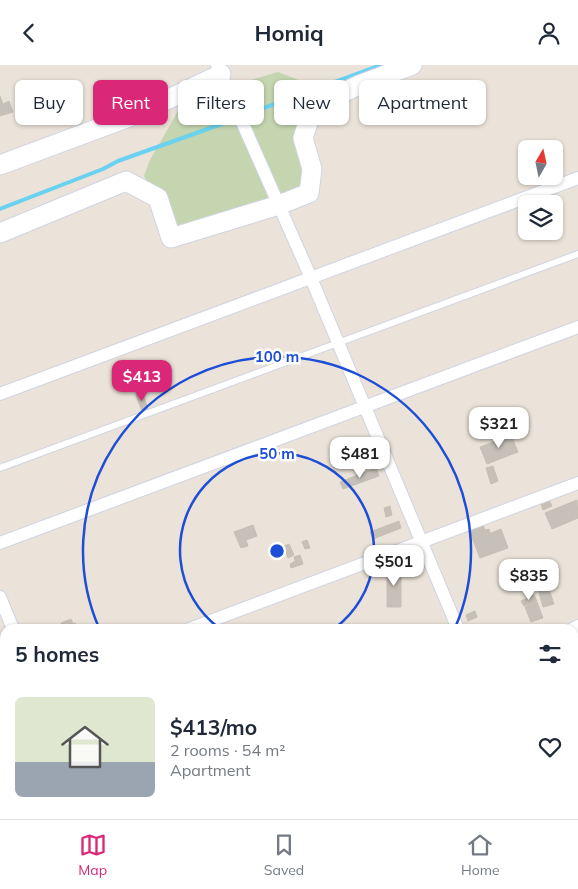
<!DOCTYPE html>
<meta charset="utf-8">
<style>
body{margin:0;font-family:Mulish,sans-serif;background:#f6f6f7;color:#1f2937;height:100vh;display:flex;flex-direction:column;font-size:19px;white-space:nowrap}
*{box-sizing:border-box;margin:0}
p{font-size:16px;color:#747a83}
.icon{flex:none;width:28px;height:28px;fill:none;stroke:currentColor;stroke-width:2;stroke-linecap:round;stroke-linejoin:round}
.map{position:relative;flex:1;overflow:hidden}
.drawer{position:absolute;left:0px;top:559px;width:579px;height:196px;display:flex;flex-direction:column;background:#fff;border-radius:15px 15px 0 0;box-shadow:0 1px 4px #0004}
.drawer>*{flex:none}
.banner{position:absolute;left:15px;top:15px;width:549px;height:45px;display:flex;gap:10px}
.needle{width:32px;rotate:9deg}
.fabs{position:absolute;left:518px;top:75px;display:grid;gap:10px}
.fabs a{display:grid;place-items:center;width:45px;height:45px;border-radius:8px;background:#fff;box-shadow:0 1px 4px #0004;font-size:25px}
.price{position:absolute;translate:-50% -42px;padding:0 11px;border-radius:10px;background:#fff;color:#222;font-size:16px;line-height:32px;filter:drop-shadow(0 1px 2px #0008)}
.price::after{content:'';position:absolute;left:50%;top:30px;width:15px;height:11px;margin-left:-8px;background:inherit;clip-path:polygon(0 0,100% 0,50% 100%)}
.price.current{background:#db2777;color:#fff}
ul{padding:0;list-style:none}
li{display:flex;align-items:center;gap:15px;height:125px;padding:0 15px}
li+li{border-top:1px solid #e0e1e3}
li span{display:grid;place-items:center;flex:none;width:140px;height:100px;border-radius:8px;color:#555}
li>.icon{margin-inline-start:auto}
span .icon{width:60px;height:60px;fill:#fffc;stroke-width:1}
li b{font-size:21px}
h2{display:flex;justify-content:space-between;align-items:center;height:60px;padding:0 15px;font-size:21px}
.tag{padding:0 18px;border-radius:8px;background:#fff;box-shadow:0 1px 4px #0004;font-size:18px;line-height:45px}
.tag.current{background:#db2777;color:#fff}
header{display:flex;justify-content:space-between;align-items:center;height:65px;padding:0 15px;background:#fff;font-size:22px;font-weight:700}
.menu{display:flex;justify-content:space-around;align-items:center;height:70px;border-top:1px solid #e0e1e3;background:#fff;font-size:14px;color:#747a83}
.menu a{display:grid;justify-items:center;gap:2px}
.menu .current{color:#db2777}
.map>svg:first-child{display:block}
.cemetery{fill:#c4d5b0}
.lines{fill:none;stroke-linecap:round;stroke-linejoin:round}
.stream{stroke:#6ad2f0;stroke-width:4}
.building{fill:#c6c0b9;stroke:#c6bfb3}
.lane-casing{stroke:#cfd3e2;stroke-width:8}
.street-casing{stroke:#cfd3e2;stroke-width:14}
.secondary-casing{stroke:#cfd3e2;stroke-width:21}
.lane{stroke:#fff;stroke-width:6}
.street{stroke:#fff;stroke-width:12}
.secondary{stroke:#fff;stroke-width:19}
.ring{fill:none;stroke:#1d4ed8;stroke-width:2.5}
.centre{fill:#1d4ed8;stroke:#fff;stroke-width:2.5}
.ring-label{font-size:15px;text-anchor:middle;font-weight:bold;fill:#1d4ed8;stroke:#fff;stroke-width:5;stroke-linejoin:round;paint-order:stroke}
</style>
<header><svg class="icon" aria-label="back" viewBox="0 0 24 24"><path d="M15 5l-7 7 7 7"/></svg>Homiq<svg class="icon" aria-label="person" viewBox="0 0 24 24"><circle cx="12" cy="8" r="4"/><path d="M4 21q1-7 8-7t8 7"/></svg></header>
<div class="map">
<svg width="578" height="754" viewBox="0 0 578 754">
<rect width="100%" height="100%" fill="#ebe3d9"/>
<!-- cemetery -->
<path class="cemetery" d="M278,7L306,18L308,32L306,45V106L302,124L175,164L144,111L150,95L190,25L237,19Z"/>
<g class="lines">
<!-- stream -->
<path class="stream" d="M250,48L381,0
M0,144L103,104L118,96L230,56"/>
</g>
<!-- building -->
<path class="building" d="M0,31L3,39L9,36L13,47L0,51Z
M142,327L148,344L142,346L136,330Z
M511,370L518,387L487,399L480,382Z
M336,393L339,401L335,403L331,395Z
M493,401L498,416L491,419L486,403Z
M376,403L379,411L343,424L340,417Z
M549,435L552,441L543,445L541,439Z
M577,435L578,453L552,464L545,448Z
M390,441L392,450L386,452L384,443Z
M399,456L401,463L373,474L370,467Z
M253,460L257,471L246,475L248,481L241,483L234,467Z
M483,460L485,465L489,464L490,468L473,475L469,465Z
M501,464L508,483L480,493L473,475Z
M307,475L310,483L305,484L302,477Z
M289,479L294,490L288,493L284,481Z
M300,490L303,499L297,501L294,492Z
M295,496L297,501L291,503L290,499Z
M387,502H401V542H387Z
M537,514L541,522L536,525L531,517Z
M548,521L554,539L543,542L538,524Z
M534,530L537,536L524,541L521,536Z
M537,537L543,553L531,557L525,542Z
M475,546L477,552L468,556L466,550Z
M71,554L73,559L75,558L78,564H64L61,558Z
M578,570V586L574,588V572Z
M578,588V601L574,594V589Z
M578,640V664L574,666V642Z
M577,682L578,694L577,695L574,684Z
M574,728L578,737V747L574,749Z
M354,750H362L364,754H355Z"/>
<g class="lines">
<defs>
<path id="lane" d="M0,403L578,189"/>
<path id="street" d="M217,0L311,213L458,564
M0,329L578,113
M0,478L578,262
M0,532L13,564
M189,564L578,418
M572,564L578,561
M0,635L5,633
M574,712L578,710
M92,750L94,754
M536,750L538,754
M61,754L72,750
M459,754L470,750"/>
<path id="secondary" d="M0,100L137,49L221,9
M0,168L126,116L158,133L171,173L279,140L309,128L312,104L303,73L313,42L359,20L412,0"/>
</defs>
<!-- lane casing -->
<use href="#lane" class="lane-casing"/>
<!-- street casing -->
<use href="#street" class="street-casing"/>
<!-- secondary casing -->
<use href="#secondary" class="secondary-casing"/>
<!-- lane -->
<use href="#lane" class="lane"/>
<!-- street -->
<use href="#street" class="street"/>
<!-- secondary -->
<use href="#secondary" class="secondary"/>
</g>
<!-- distance rings -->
<g class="ring">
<path d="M219 563A97 97 0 1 1 335 563"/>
<path d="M99 563A194 194 0 1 1 455 563"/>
</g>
<circle cx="277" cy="486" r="8" class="centre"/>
<g class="ring-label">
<text x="277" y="297">100 m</text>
<text x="277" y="394">50 m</text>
</g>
</svg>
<div class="fabs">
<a><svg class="needle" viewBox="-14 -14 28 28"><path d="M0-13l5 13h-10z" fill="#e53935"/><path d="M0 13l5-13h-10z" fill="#747a83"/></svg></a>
<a><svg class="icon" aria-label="layers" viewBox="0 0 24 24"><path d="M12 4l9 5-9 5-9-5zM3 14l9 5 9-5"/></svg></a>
</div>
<b class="price current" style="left:142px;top:337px">$413</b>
<b class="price" style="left:499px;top:384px">$321</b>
<b class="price" style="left:360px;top:414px">$481</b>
<b class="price" style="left:394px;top:522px">$501</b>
<b class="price" style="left:529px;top:536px">$835</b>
<div class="banner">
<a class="tag">Buy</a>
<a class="tag current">Rent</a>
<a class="tag">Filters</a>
<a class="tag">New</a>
<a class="tag">Apartment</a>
</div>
<section class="drawer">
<h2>5 homes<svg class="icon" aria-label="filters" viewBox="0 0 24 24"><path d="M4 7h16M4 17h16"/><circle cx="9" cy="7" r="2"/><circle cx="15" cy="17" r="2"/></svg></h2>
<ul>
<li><span style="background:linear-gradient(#dfe7d0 65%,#9aa5b1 0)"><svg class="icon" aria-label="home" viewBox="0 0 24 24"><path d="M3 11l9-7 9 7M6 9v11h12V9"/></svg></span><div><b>$413/mo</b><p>2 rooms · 54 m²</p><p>Apartment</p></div><svg class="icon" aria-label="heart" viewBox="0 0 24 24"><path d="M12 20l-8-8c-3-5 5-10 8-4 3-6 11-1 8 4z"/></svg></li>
</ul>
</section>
</div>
<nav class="menu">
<a class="current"><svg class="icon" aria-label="map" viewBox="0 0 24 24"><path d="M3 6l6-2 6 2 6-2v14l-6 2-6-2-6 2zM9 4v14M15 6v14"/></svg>Map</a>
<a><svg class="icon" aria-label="saved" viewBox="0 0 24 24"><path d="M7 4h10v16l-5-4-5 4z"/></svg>Saved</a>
<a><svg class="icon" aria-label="home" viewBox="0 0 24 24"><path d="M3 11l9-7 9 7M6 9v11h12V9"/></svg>Home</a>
</nav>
